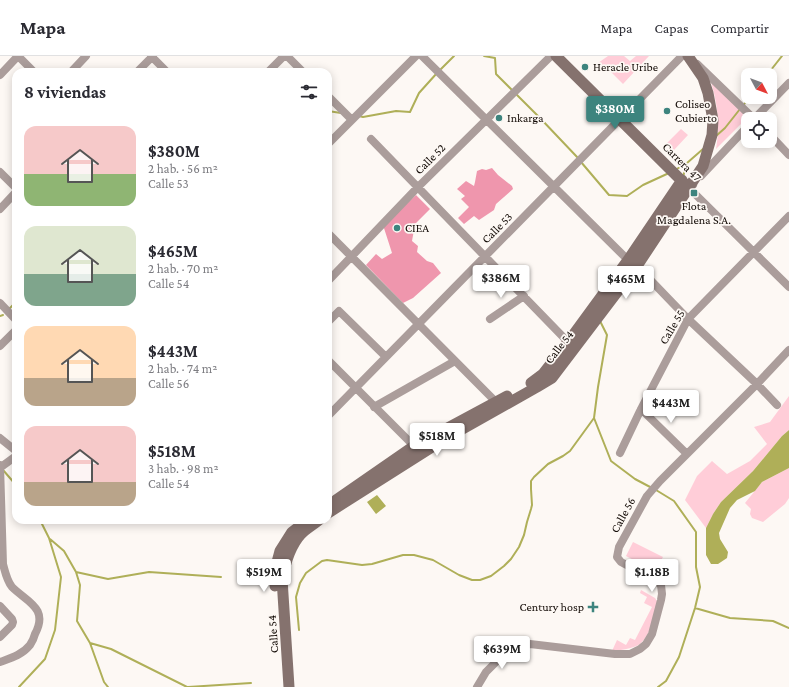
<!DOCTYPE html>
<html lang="es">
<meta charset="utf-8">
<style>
body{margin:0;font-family:"Crimson Pro",serif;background:#f2f2f3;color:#2b2b33;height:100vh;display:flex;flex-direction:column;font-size:15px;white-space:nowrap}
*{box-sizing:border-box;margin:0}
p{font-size:13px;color:#7c7c81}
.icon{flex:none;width:22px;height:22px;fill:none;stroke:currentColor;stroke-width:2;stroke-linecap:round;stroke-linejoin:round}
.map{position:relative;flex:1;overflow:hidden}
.details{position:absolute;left:12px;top:12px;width:320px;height:456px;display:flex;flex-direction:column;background:#fff;border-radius:12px;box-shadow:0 2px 10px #0003}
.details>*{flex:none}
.needle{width:26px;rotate:131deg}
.controls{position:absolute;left:741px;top:12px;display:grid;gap:8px}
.controls a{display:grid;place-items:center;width:36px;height:36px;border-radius:8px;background:#fff;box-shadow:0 2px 10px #0003;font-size:20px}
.price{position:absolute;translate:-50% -34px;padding:0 9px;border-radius:4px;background:#fff;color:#222;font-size:13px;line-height:26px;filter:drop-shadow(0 1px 2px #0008)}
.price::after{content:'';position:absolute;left:50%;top:24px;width:12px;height:9px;margin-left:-6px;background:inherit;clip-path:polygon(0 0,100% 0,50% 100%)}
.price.on{background:#3d847e;color:#fff}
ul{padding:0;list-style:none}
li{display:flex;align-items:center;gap:12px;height:100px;padding:0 12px}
li span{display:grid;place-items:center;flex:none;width:112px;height:80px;border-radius:12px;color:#555}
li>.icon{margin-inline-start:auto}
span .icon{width:48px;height:48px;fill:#fffc;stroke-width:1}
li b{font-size:17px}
h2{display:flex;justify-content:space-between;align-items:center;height:48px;padding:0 12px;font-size:17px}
header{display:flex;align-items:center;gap:24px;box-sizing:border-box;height:56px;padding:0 20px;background:#fff;border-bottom:1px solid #e1e1e2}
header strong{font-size:19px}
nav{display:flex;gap:22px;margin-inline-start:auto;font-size:14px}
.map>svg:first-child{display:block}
.green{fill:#ffcdd8}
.forest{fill:#ef96ad}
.water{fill:#afaf58}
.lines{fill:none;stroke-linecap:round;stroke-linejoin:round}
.stream{stroke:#afaf58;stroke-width:2}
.minor{stroke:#ab9d9b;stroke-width:8}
.secondary{stroke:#85726e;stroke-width:11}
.poi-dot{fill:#3d847e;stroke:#fdf8f4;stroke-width:1.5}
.labels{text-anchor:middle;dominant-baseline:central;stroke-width:3.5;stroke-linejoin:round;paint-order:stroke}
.poi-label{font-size:12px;fill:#120a05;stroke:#fdf8f4;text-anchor:start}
.street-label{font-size:12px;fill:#120a05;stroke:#fdf8f4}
</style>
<header>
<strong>Mapa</strong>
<nav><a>Mapa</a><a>Capas</a><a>Compartir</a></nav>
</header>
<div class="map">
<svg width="789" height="631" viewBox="0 0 789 631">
<rect width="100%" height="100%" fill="#fdf8f4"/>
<!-- green -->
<path class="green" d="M608,0H624L630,5L636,0H649L623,28L605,10H602L598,7Z
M711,26L749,60L716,93C720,70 718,49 711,26Z
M681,73L688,79L674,94L667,87Z
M789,340V374L782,380L753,415L721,446L713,458L706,472L685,444L697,420L712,405L727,418L750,405L767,388L754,371L770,366Z
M789,412V442L785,448L763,466L752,462L750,458L751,453L745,447L762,426Z
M633,486L663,501L655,515L626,500Z
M641,534L655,542L659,548C654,561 651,578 640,588C635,592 618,595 612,595L617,584L626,589L630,582L635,584L652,551L644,547L647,541L640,537Z"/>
<!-- forest -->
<path class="forest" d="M492,112L498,119L512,130L513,133L496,148L494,154L479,164L474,160L464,168L458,162L469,151L461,143L465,140L457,133L466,125L474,130L475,126L477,115L482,113L486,114Z
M416,139L430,153L415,168L412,185L418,190L417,196L427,205L433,207L441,217L413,242L403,247L366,209L376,198L382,203L392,197L383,169Z"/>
<!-- water -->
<path class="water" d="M789,374V412L762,426L755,435L737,444L730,452L719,477L720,483L728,496L727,502L718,508H711L706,499V472L713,458L721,446L753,415L782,380Z
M377,439L386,450L376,458L367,446Z"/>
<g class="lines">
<!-- stream -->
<path class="stream" d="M484,0L495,2L496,18L513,35
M440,14L454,0
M767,19L782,0
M516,38L540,62L578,102
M743,50L749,41
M328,55L341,57
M359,60L363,61L396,55L410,56L419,37L437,17
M716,80L725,72L740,53
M581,106L609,139L627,140L643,129L669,117
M675,114L687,107L703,93
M683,121L687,107
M9,253L16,246
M0,260L3,259
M594,362L611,405L635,423L652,432
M3,414L16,429
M656,434L674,445L696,476V511L700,531L695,552L679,601L666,625L658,631
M50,483L64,495L76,516L80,529L77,565L90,587L104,626L108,631
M76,516L108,523L149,516L221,521
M695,552L730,562L773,565L789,572
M299,574L296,541L300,527L306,517L322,505L327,504L362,509L372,508L403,499H414L433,504L459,519L472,524H480L491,520L504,510L511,503L519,491L524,479L527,466L531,453L532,449L531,433V425L534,421L548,408L563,400L570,395L594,362L598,331L607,279L600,265
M90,587L111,593L187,631
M19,631L45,603L55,574L61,521L49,482L40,464
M188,631L251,627"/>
<!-- minor -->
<path class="minor" d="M151,0L167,16
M287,0L303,16
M422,0L628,204
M697,8L754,63
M71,16L86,0
M137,16L153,0
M268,16L284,0
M0,19L18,0L34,16
M328,40L352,64
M754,63L789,27
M770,79L789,99
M371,83L568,286
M328,88L416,0
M0,116L16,132
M701,120L748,70
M693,129L689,132L789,231
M0,153L16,136
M328,177L496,346
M637,210L688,263L757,328L777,349
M328,225L418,131L551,0
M0,247L16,264
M490,263L524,240
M328,266L339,255L386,301
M0,290L16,274
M328,304L417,393
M374,351L455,305
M641,353L687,398
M328,360L682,0
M0,382L16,395
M620,397L641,353L688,263L789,160
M0,409L3,508C5,516 7,525 12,531C27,546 49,552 35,578C34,582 32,586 30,589C22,599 11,602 0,606
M1,411L16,400
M0,550L12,563L13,566L12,569L0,581
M477,631L486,616L501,601L514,593L530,588L615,598H630L640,593L646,588L652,578L661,544L662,538L661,529L655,524L621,506L617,501L619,491L647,440L660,425L757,328L789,294"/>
<!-- secondary -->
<path class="secondary" d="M556,0L686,129
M531,327L543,318L568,286L628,204L682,124
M336,444L414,390L507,340
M328,457L443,384L537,331L552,322L637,210L703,110L712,79L713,64L708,37L703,22L688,0
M275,530L276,510L280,495L292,476L305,466
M289,631L282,523C285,508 290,490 301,478C306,473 313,469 319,464"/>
</g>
<!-- markers -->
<g class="poi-dot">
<circle cx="585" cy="11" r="4"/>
<circle cx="667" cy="55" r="4"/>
<circle cx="499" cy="62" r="4"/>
<rect x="690" y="133" width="8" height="8" rx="2"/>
<circle cx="397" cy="172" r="4"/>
<path d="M591 545h4v4h4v4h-4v4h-4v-4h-4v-4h4z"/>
</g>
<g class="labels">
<!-- poi labels -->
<g class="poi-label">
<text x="593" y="11">Heracle Uribe</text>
<text x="675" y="48">Coliseo<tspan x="675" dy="14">Cubierto</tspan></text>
<text x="507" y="62">Inkarga</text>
<text x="694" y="150" text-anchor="middle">Flota<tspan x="694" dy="14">Magdalena S.A.</tspan></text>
<text x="405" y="172">CIEA</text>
<text x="584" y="551" text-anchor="end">Century hosp</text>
</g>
<!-- street labels -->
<g class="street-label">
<text transform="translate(430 103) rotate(-45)">Calle 52</text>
<text transform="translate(682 106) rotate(45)">Carrera 47</text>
<text transform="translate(497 172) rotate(-45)">Calle 53</text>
<text transform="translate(672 271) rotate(-59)">Calle 55</text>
<text transform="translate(559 291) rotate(-52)">Calle 54</text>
<text transform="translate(623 459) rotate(-61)">Calle 56</text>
<text transform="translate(273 578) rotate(-94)">Calle 54</text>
</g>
</g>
</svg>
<div class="controls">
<a><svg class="needle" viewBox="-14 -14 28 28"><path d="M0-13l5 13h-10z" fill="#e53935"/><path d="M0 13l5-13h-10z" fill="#7c7c81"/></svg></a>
<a><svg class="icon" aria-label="locate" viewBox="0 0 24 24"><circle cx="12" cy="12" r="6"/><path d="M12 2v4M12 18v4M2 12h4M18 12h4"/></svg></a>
</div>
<b class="price on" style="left:615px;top:74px">$380M</b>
<b class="price" style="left:501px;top:243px">$386M</b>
<b class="price" style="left:626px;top:244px">$465M</b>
<b class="price" style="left:671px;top:368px">$443M</b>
<b class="price" style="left:437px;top:401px">$518M</b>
<b class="price" style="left:264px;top:537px">$519M</b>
<b class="price" style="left:652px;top:537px">$1.18B</b>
<b class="price" style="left:502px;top:614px">$639M</b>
<section class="details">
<h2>8 viviendas<svg class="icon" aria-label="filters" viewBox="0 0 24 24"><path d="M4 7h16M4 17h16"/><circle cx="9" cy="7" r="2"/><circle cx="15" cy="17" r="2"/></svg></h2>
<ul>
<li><span style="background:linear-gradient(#f6c9c9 60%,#8fb573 0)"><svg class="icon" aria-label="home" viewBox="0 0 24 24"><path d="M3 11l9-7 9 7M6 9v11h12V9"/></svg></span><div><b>$380M</b><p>2 hab. · 56 m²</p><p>Calle 53</p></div></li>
<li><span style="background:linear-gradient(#dfe7d0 60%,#7fa58c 0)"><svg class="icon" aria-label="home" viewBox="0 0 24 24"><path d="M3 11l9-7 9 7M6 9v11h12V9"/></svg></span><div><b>$465M</b><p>2 hab. · 70 m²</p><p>Calle 54</p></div></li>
<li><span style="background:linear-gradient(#ffd9b3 65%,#b9a48a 0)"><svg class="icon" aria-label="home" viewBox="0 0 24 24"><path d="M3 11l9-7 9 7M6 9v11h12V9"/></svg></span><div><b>$443M</b><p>2 hab. · 74 m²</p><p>Calle 56</p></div></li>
<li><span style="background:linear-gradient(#f6c9c9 70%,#b9a48a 0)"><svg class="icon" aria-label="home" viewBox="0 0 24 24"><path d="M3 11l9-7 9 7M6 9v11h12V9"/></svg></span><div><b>$518M</b><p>3 hab. · 98 m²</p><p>Calle 54</p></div></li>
</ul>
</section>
</div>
